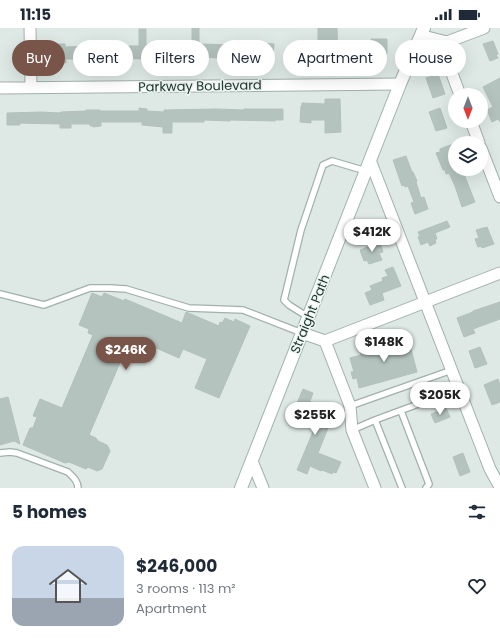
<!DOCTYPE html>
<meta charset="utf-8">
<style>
body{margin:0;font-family:Poppins,sans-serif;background:#f6f6f7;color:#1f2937;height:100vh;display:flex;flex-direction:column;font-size:15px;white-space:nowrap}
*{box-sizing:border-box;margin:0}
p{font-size:13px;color:#747a83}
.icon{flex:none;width:22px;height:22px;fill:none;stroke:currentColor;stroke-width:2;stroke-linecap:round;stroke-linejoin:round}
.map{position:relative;height:460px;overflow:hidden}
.drawer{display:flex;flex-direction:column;background:#fff;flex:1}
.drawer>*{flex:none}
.banner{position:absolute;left:12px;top:12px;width:476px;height:36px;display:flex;gap:8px}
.needle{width:26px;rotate:180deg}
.buttons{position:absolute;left:448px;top:60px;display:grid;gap:8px}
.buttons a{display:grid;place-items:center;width:40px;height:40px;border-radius:50%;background:#fff;box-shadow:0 4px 16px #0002;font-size:20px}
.price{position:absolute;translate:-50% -34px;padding:0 9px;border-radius:14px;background:#fff;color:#222;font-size:13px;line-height:26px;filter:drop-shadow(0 1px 2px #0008)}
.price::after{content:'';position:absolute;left:50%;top:24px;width:12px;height:9px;margin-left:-6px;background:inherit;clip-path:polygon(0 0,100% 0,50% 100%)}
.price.current{background:#795449;color:#fff}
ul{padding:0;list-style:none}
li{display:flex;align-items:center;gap:12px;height:100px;padding:0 12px}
li span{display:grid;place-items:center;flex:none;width:112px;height:80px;border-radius:12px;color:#555}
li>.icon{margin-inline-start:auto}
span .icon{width:48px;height:48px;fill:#fffc;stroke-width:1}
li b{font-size:17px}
h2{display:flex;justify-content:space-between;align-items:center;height:48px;padding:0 12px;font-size:17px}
.tag{padding:0 14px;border-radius:18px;background:#fff;box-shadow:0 4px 16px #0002;font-size:14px;line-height:36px}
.tag.current{background:#795449;color:#fff}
.status{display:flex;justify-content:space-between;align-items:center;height:28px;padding:0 20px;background:#fff;direction:ltr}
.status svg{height:11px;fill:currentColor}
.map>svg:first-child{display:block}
.building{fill:#b4c3be;stroke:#b2c1bc}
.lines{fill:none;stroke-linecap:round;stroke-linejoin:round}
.lane-casing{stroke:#a2b0ac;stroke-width:8}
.street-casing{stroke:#a2b0ac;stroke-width:13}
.secondary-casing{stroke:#9fb3ad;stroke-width:14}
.lane{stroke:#fff;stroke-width:5.5}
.street{stroke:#fff;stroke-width:11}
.secondary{stroke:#fff;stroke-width:12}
.labels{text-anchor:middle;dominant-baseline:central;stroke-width:3;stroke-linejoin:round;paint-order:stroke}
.street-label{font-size:13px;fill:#213732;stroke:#eef6f2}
</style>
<div class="status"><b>11:15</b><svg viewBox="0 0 49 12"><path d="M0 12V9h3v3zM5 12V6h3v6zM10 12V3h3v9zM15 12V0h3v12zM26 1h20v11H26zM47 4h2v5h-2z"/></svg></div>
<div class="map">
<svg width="500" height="460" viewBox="0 0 500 460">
<rect width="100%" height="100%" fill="#dee9e5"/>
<!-- building -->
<path class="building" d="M192,0H199V16L233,17L259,16V15L274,16L273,28H248L221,30L196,29L168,30L142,29V31L116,30V31L89,30V32H82V31H66V35H54V16H65V19L90,18L129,19V18H139V1H146V17H192Z
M318,0H337L338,32H318V28L294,29V28H290L289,17L318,15Z
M371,11H387V26H385V31H371Z
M493,13L498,26L496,27L498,30L490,33L483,16Z
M438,46L445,66L433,70L426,50Z
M500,50V94L498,91L492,94L487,82L493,79L483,59Z
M325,71H340L341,104L325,105V92H311V95L300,94L301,78H302V75L325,76Z
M139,80L147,81V83L164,84V82L217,81L243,82L244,81H283V92H275V93L230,92V93L204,92V94H172V105H163V99L142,97V94H101V98L93,99V98H90V96H71V100H60V96L20,95V97H7V85L41,84L60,85L61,84L86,83V82H100V83H139Z
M440,80L447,100L436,103L429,84Z
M453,116L455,122V141H462L475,174L462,179L455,158L449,145L446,146L445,142H443L436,125L440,124V121Z
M406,128L412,144H413L417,153L416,154L421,170L424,169L428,181L415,186L411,175L414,174L408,158L405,159L404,157L402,158L393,132Z
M447,193L450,199L435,205L437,211H435L436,215L430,218L428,214L421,217L418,209L420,208L418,204Z
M487,199L494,216L482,220L481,218L478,219L475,211L479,210L476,202Z
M380,214L383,224L379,225L382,232L369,236L367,232L364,233L360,222Z
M393,239L401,258L382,265L384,272L370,277L365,265L372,262L370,258L383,253L382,250L388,248L385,242Z
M92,265L102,269L104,265L124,273L125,271L182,295L186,284L219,298L220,294L222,295L225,290L234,294L235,291L250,298L219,370L195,360L207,331L183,321L179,330L131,309L89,407L96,410L98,413L107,417L110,423L102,441L97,443L88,439L86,441L69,434L65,435L23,417L30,400H33L37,389L33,388L40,371L62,380L93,307L88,305L89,301L79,297Z
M500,274V291L473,301L475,305L464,309L457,290L473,284V283Z
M408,310L417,344L359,360L357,350L353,351L351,344H354L350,330L361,327L360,324L372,320V319Z
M480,319L487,336L475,340L469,323Z
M498,351L500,357V374L492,377L484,357Z
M303,361L313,365L309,376L330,384L327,393L330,395L318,425L341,434L336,445L333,444L332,446L322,442L321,443L310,438L307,446L297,442L315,399L312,398L314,394L293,385Z
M8,369L20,416L14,413L0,417V371Z
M446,380L450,389L435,395L431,386Z
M463,425L470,444L460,448L453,429Z"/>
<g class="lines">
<defs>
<path id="lane" d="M0,266L44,277L90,260H110L126,261L189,280L243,282L302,305
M308,289L289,277L284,272L301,202L323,137L332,133L366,143
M350,378L452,342
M401,383L429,456L426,460
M375,392L402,460
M352,402L375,392L459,361
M0,425L10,424L17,425L68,444C73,449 78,453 78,460"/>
<path id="street" d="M30,0L31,59
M421,7L444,24L460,67
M427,9L447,14L484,0
M0,60L400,56
M471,93L479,115
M481,120L500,169
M370,132L490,441L500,459
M302,305L325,313L500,245
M325,313L350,378L352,402L375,460
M252,433L263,460"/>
<path id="secondary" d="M241,460L400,56L424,0"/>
</defs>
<!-- lane casing -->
<use href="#lane" class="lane-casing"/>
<!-- street casing -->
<use href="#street" class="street-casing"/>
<!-- secondary casing -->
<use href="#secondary" class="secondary-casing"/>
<!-- lane -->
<use href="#lane" class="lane"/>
<!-- street -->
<use href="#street" class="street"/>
<!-- secondary -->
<use href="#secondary" class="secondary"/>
</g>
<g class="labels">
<!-- street labels -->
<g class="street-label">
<text transform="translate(200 58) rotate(-1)">Parkway Boulevard</text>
<text transform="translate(310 286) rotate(-68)">Straight Path</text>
</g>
</g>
</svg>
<div class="buttons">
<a><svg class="needle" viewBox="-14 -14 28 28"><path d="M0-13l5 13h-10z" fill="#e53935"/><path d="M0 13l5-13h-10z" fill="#747a83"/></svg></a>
<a><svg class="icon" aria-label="layers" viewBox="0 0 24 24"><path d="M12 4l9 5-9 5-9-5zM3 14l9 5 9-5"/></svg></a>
</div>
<b class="price" style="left:372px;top:225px">$412K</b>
<b class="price" style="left:384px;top:335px">$148K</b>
<b class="price current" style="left:126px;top:343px">$246K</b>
<b class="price" style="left:440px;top:388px">$205K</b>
<b class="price" style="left:315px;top:408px">$255K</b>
<div class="banner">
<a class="tag current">Buy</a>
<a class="tag">Rent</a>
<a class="tag">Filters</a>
<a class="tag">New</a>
<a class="tag">Apartment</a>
<a class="tag">House</a>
</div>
</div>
<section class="drawer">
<h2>5 homes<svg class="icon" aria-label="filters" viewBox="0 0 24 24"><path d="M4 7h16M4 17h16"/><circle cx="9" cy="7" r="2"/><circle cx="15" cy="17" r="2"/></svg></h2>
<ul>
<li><span style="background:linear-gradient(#c9d6e8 65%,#9aa5b1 0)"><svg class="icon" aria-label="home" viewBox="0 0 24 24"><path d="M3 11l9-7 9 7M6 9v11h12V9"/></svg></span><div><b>$246,000</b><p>3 rooms · 113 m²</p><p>Apartment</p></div><svg class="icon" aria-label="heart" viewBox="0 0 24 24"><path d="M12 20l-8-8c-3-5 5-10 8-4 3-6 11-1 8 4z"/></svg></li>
</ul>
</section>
